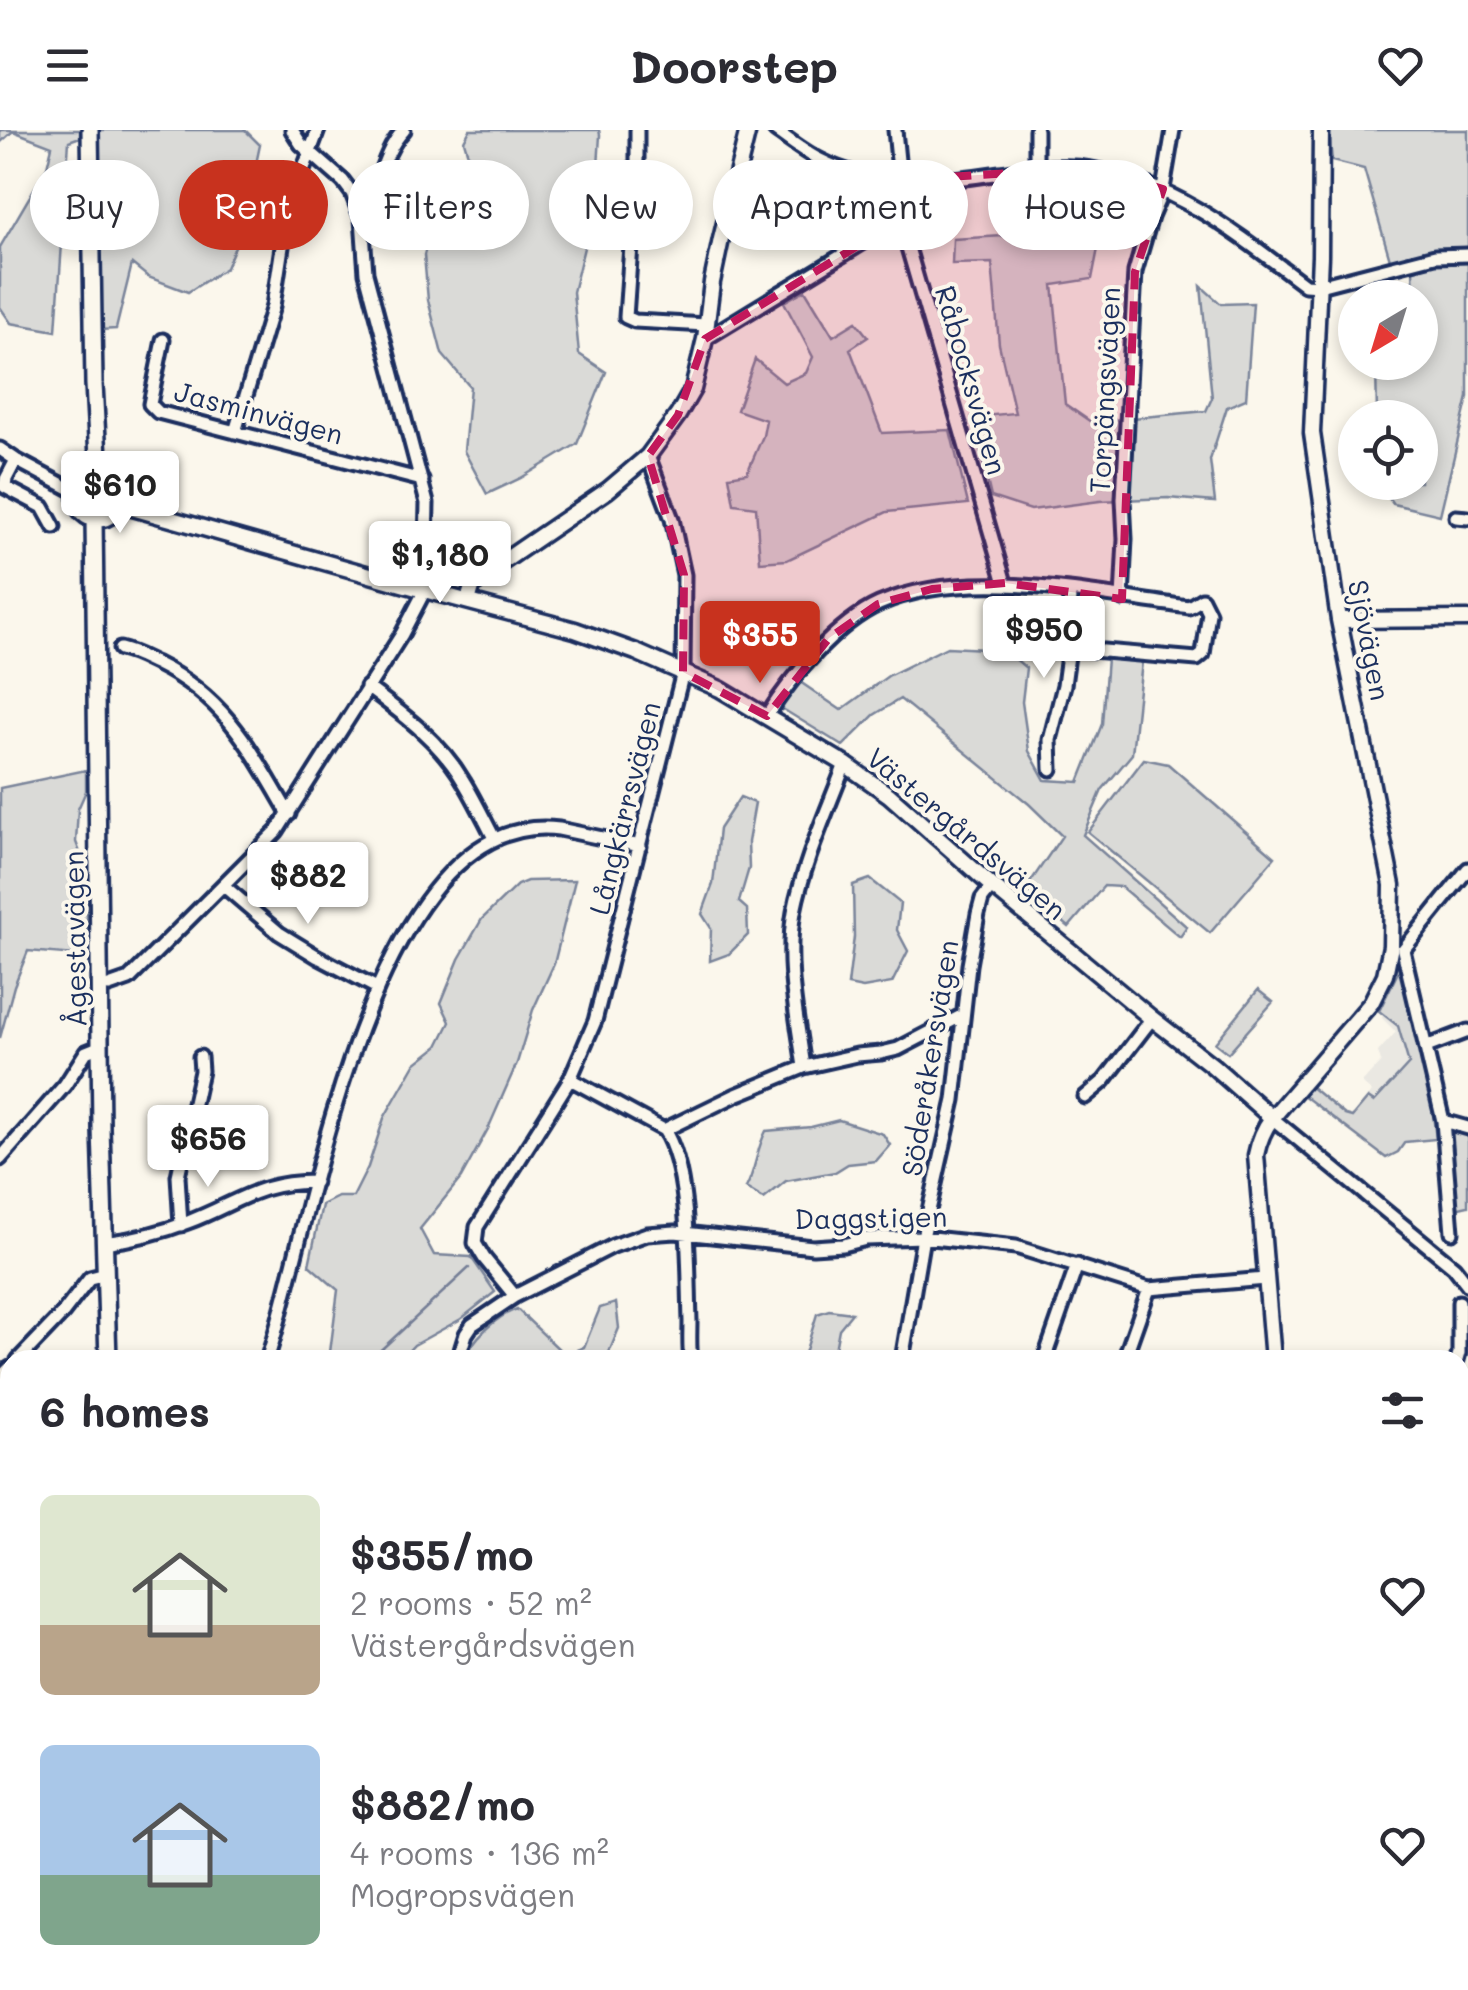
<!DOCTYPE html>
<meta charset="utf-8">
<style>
body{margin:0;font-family:Mali,sans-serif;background:#f7f7f7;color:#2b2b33;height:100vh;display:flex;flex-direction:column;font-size:38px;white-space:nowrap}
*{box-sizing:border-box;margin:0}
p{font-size:32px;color:#7c7c81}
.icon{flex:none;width:55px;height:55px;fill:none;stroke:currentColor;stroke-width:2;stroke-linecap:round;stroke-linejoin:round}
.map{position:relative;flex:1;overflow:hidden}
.side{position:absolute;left:0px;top:1220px;width:1470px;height:640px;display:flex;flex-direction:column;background:#fff;border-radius:30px 30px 0 0;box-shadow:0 5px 15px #0003}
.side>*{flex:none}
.top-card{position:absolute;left:30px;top:30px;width:1410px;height:90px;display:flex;gap:20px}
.needle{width:65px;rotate:218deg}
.controls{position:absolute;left:1338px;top:150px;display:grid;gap:20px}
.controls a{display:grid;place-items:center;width:100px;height:100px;border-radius:50%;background:#fff;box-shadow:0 5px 15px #0003;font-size:50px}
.price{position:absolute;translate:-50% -85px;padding:0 22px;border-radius:10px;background:#fff;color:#222;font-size:32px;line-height:65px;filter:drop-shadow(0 2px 5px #0008)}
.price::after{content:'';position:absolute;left:50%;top:60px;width:30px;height:22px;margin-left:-15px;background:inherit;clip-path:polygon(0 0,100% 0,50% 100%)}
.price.active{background:#c8321e;color:#fff}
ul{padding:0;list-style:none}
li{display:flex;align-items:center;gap:30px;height:250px;padding:0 40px}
li span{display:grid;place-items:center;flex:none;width:280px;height:200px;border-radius:15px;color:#555}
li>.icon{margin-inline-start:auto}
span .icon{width:120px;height:120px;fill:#fffc;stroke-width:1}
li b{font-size:42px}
h2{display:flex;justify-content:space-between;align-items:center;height:120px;padding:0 40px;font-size:42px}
.pill{padding:0 35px;border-radius:45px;background:#fff;box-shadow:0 5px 15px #0003;font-size:35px;line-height:90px}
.pill.active{background:#c8321e;color:#fff}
header{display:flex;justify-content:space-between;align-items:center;height:130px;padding:0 40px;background:#fff;font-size:45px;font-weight:700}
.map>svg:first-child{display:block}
.built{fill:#eae8e2}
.green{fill:#dadad7;stroke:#7a849a;stroke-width:2.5}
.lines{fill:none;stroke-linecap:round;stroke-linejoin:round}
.stream{stroke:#747e96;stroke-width:2.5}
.minor-casing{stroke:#1b2f5e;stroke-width:19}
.tertiary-casing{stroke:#1b2f5e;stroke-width:21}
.secondary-casing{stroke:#1b2f5e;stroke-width:22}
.primary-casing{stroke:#1b2f5e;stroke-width:25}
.minor{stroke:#fbf7ec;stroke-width:11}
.tertiary{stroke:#fbf7ec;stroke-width:14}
.secondary{stroke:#fbf7ec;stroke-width:15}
.primary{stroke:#fbf7ec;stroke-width:18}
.marked{fill:#c2185b;fill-opacity:0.2;stroke:#c2185b;stroke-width:8;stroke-dasharray:20 12;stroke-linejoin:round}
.labels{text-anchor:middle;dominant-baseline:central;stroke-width:8;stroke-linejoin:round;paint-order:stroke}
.street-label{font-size:28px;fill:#1b2f5e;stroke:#fbf7ec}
</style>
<header><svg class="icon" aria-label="menu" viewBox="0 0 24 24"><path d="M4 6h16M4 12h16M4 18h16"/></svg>Doorstep<svg class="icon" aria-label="heart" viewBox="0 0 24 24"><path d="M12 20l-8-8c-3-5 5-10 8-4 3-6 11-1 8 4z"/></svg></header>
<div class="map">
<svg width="1468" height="1860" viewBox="0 0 1468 1860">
<rect width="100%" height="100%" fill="#fbf7ec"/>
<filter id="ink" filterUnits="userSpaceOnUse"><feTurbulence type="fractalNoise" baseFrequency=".01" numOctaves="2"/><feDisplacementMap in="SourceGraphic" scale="20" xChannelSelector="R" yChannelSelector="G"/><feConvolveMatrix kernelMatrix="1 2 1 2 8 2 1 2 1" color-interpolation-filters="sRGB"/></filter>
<g filter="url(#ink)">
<!-- built -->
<path class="built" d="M1394,852L1431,973L1352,987L1372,962L1362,953L1381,932L1378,922L1396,902L1382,888Z"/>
<!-- green -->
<path class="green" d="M0,0H80V7L69,11L56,201L11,193L0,177V117L47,37L52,16L13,1L0,13Z
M98,0H245L260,15L253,48L256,66L226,138L188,162L148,147L132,134L116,199L100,200Z
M470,0H599L600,5L596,69L573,162L579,224L606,242L577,314L521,348L487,364L464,321L470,257L442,224L428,170L424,125L441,66L453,46L469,28L464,11Z
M1329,0H1468V118L1436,120L1391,133L1364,39L1332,31Z
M1074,81L1104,88L1092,149L1053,155L1065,274L1091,292L1206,281L1212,268L1201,156L1221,174L1253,173L1246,269L1227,277L1210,330L1215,372L1168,368L1100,371L1031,380L991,367L972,287L1015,283L999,214L992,133L952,134L953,109L1055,103Z
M1468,131V267L1440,385L1393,374L1378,353L1420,352V288L1377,287L1376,233L1420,232V168L1414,167L1413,140L1437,133Z
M805,160L833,206L856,192L868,207L850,219L882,303L950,300L968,374L887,382L787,430L760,432L756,377L734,374L729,346L747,343L763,306L766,290L737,280L755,229L784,253L806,243L813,227L784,172Z
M947,517L1005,520L1026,538L1022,572L1029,621L1045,650L1079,652L1102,594L1107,528L1142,532L1132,624L1102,660L1083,705L1187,797L1180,807L1121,757L1104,756L1069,797L1025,760L1062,706L1029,674L900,569L874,585L843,616L781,578L800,552L841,580L888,546Z
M1144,629L1168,634L1275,727L1210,803L1088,702Z
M86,640V661L78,679L76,712L84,733L86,747L88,826L28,821L14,856L0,908V658Z
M740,667L755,673L748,712L749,738L739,772L747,779L748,805L729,824L710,831L711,798L702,784L713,754L719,699Z
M870,749L900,773L897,800L908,821L892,853L863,858L848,855L854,807L853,755Z
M575,750L554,834L533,880L517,933L488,999L461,1048L420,1099L434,1125L471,1127L495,1162L461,1189L414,1215L400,1230H329L338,1160L309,1135L322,1075L338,1067H353L368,1037L384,988L415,934L438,916L450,892L441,873L459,829L482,789L517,755L527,751Z
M1401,836C1416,893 1430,950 1436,1009L1405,1012L1398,1022L1386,1028L1299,962L1310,956L1345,985L1352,987L1368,968L1374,972L1409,934L1398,896L1379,881Z
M1258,860L1273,872L1228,923L1215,913Z
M839,990L883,1004L890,1015L876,1031L848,1034L835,1042L786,1051L764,1069L746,1058C756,1039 756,1020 766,1001L811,997Z
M1450,999L1468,1005V1076L1455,1079Z
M616,1173L619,1198L606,1230H465C471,1209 497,1186 517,1179L565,1225L584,1217L600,1178Z
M829,1180L852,1183L839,1199L833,1230H803L817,1184Z
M1460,1533L1468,1535V1697L1460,1695Z
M10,1659V1763L2,1776L10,1820V1850H23L29,1860H0V1671Z"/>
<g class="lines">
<!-- stream -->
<path class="stream" d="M370,1230L469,1138
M0,1754L10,1739"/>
<defs>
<path id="minor" d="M637,0V30L626,187L635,191L706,195
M775,0C790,11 804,22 820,30C872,57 937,53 993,44C1025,40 1060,33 1092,39C1178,55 1237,104 1305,155L1319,156L1435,126L1468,125
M895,0L901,61L900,90L1005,453
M1036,0V38
M362,89C378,61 382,22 404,0
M705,209L900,90
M163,210L150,274L158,282L422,350
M235,302L273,176L287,84L318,0
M0,319L16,330L78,363
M16,330L6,349L5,357L43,377L54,397
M1456,387L1468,388
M1122,469L1125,409L1123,369L1135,142L1151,87L1163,59L1173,0
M120,519C134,522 144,528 157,534C226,568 252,621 289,684
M367,557C403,584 441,612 464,652C475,670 484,689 494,708
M767,586C791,547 837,493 879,474C967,435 1096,465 1189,477L1202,469L1209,483L1203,524L1197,529L1069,518
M1051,639L1050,610L1064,555L1069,518L1070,461
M224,756L279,803L318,827L377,858
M109,856L129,849L277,701L402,504L425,460L427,373L366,143L362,89L352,63L343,51L301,14L292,0
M1426,917L1468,901
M804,937C797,886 785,833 794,782C804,731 827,682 845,634
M570,949L664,1000C691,1040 688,1142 690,1191C690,1204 689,1217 691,1230
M1085,967L1104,951L1147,895L1150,887
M1272,988L1454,1137L1468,1155
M1443,991L1468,998
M664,1000L736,965L804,937L857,925L881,923L898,919L963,885
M0,1029L65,955L86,922L101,916
M181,1095L178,1046L201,941L200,927
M1452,1102L1443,991L1403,820L1468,739
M104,1113C134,1109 160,1103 188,1092C238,1073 257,1052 315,1052
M515,1166L484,1128L475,1113L477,1097L570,949L595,891L683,542L684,445L672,389L648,326
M18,1230L63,1183L90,1148L106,1144
M267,1230C310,1103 369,675 559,699L640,716
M458,1230L466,1204L472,1195L515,1166L613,1116L647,1104L675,1102L813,1117L843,1115L866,1109L923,1107L1016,1117L1149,1159L1265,1149
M902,1230L923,1107L954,970L969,835L978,784L982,769L992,756
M1044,1230L1077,1135
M1124,1230L1149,1159
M1457,1230L1459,1223V1172
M0,1248L10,1238
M0,1395L10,1388
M0,1593L10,1589
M1460,1762L1468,1763
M741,1850L754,1860
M1060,1850L1070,1860
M1361,1850L1389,1860
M632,1860L646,1850
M913,1860L932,1850
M1202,1860L1209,1852L1215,1850"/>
<path id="tertiary" d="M118,374L402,454L575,500L636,522L720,559L845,634L889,665L992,756L1150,887L1213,936L1272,988
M468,471L472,457L485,444L608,360L648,326L678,285L693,259L705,209L712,152L721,109L748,0
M1339,490L1468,489
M1273,1230L1256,1025C1259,1010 1263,1000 1272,988L1371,873L1385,845L1391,816L1392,755L1339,490L1312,303L1320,126L1321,0
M1460,1486L1468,1479
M1312,1860L1314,1850"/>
<path id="secondary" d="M90,0L94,254L99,346
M77 368a21 21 0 1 1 42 0a21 21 0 1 1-42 0Z
M94,388L101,998L108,1230"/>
<path id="primary" d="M1460,1730L1468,1732
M1460,1746L1468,1747
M245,1860L267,1850
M292,1860L317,1850"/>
</defs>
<!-- minor casing -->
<use href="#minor" class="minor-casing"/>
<!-- tertiary casing -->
<use href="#tertiary" class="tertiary-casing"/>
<!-- secondary casing -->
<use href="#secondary" class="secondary-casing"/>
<!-- primary casing -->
<use href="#primary" class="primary-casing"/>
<!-- minor -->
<use href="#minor" class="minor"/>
<!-- tertiary -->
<use href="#tertiary" class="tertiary"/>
<!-- secondary -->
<use href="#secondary" class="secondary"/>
<!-- primary -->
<use href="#primary" class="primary"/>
</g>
</g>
<!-- marked area -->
<path class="marked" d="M1091,38L1163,59L1135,142L1122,469L1005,453L932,459L878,474L829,508L767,586L683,542L684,445L648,326L678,285L705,209L900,90V50Z"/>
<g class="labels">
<!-- street labels -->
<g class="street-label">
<text transform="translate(972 250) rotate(74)">Råbocksvägen</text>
<text transform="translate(1104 260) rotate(-87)">Torpängsvägen</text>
<text transform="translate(259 282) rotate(15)">Jasminvägen</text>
<text transform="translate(1370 510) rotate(79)">Sjövägen</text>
<text transform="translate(624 678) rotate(-76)">Långkärrsvägen</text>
<text transform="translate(967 703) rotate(40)">Västergårdsvägen</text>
<text transform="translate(74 809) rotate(-91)">Ågestavägen</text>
<text transform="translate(929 928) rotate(-81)">Söderåkersvägen</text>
<text transform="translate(871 1087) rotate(-1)">Daggstigen</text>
</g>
</g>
</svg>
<div class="controls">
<a><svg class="needle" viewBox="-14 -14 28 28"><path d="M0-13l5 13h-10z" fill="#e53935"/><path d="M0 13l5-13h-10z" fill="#7c7c81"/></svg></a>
<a><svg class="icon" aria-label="locate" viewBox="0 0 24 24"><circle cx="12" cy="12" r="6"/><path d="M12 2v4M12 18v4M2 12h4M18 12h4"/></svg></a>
</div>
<b class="price" style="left:120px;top:406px">$610</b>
<b class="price" style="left:440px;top:476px">$1,180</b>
<b class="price" style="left:1044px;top:551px">$950</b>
<b class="price active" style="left:760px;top:556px">$355</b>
<b class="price" style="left:308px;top:797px">$882</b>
<b class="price" style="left:208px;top:1060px">$656</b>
<div class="top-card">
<a class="pill">Buy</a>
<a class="pill active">Rent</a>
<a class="pill">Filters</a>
<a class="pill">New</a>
<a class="pill">Apartment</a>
<a class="pill">House</a>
</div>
<section class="side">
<h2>6 homes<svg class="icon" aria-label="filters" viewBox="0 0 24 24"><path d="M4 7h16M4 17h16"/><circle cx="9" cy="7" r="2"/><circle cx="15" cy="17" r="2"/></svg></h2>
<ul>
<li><span style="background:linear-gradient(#dfe7d0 65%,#b9a48a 0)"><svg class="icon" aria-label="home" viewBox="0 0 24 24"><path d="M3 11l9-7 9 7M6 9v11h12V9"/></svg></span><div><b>$355/mo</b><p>2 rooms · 52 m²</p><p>Västergårdsvägen</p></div><svg class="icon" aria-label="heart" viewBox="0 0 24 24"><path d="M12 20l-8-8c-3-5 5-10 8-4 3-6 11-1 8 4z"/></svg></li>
<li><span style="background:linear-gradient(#a9c7e8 65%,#7fa58c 0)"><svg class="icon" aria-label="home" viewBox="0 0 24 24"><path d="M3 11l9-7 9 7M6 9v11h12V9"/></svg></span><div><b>$882/mo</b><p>4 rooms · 136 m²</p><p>Mogropsvägen</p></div><svg class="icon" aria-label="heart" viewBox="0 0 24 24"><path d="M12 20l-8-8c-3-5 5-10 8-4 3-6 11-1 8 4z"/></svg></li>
</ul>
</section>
</div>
